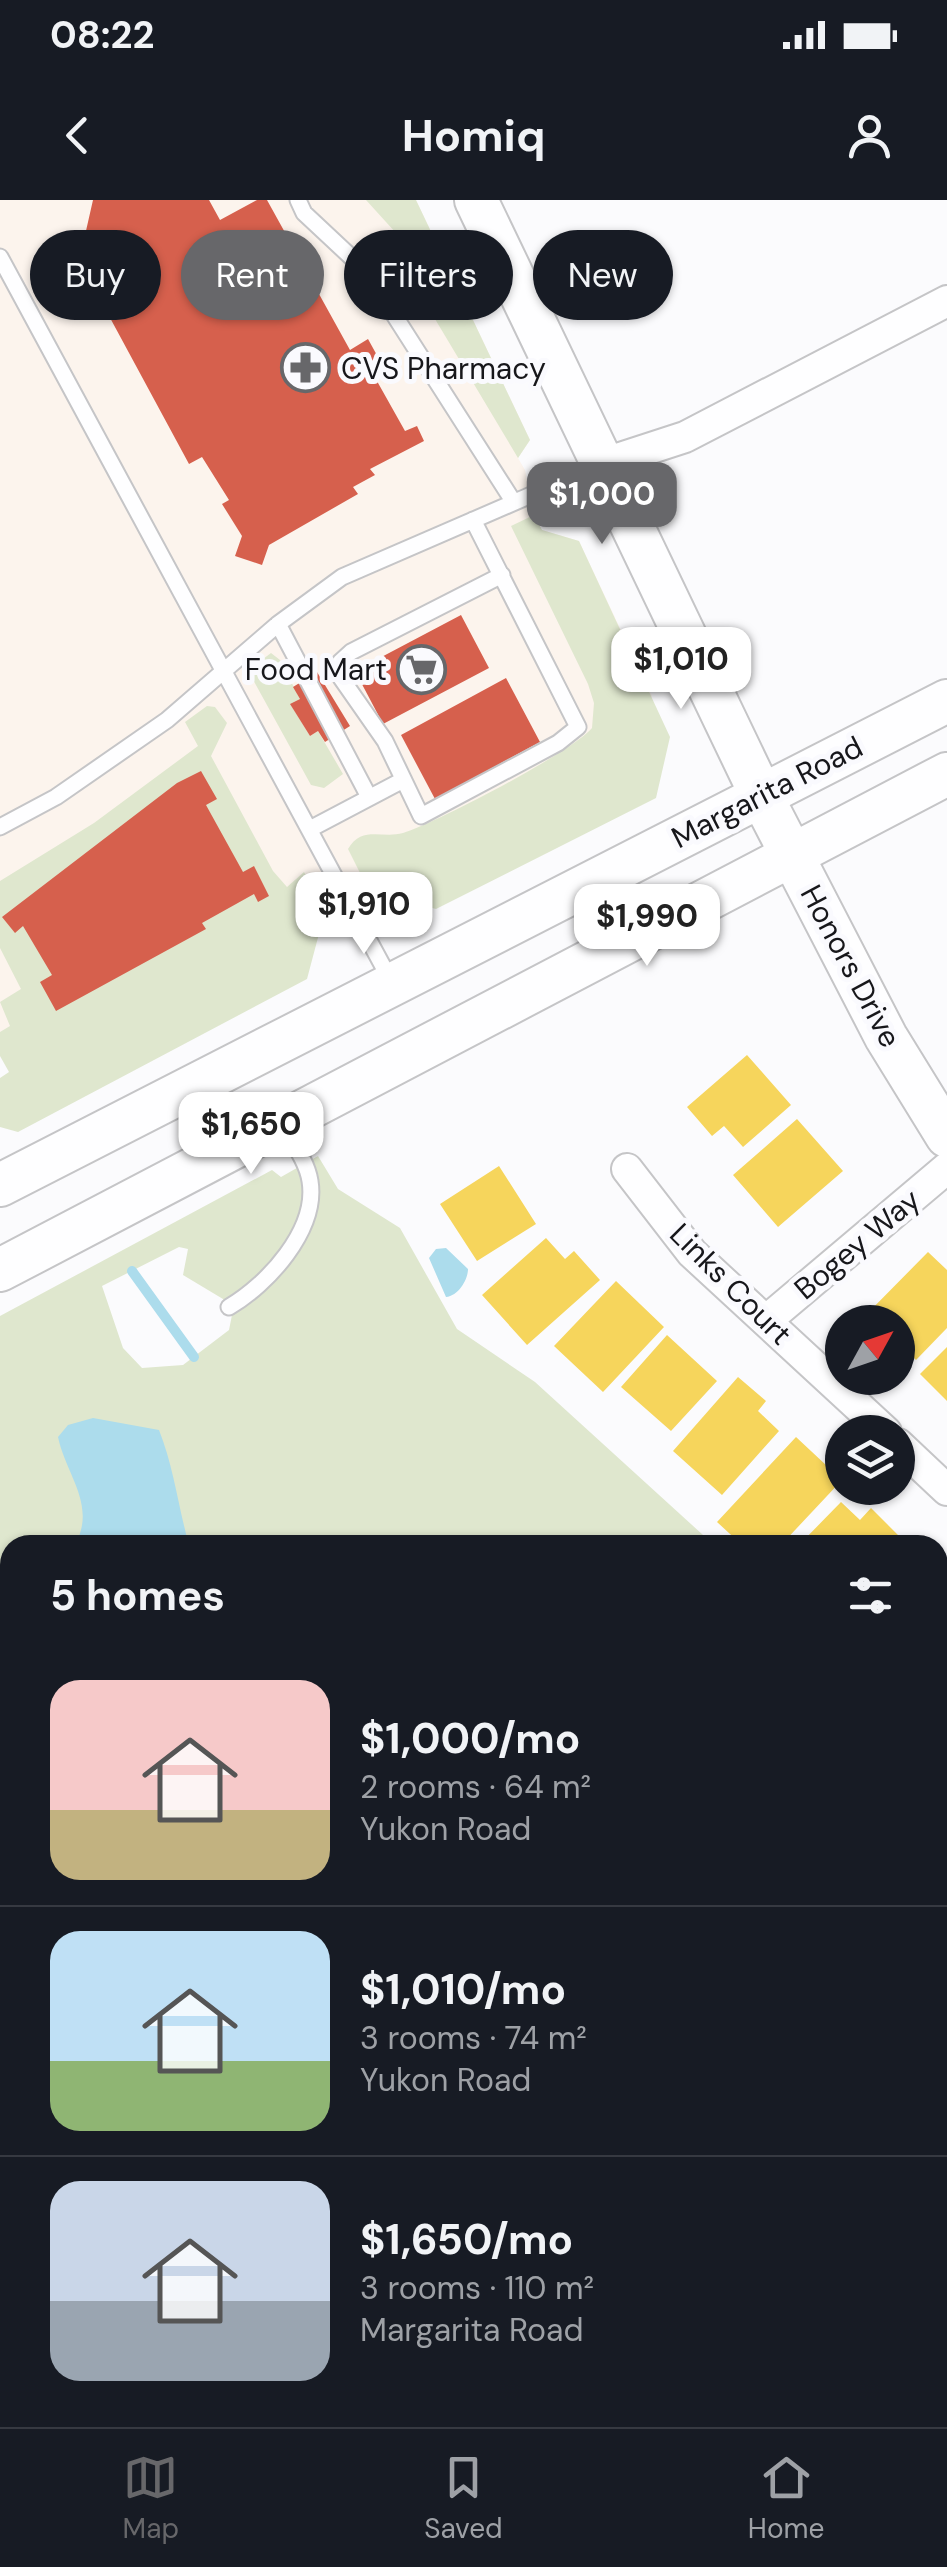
<!DOCTYPE html>
<meta charset="utf-8">
<style>
body{margin:0;font-family:"DM Sans",sans-serif;background:#20242c;color:#f1f3f6;height:100vh;display:flex;flex-direction:column;font-size:38px;white-space:nowrap}
*{box-sizing:border-box;margin:0}
p{font-size:32px;color:#9ea1a6}
.icon{flex:none;width:55px;height:55px;fill:none;stroke:currentColor;stroke-width:2;stroke-linecap:round;stroke-linejoin:round}
.map{position:relative;flex:1;overflow:hidden}
.side{position:absolute;left:0px;top:1335px;width:948px;height:892px;display:flex;flex-direction:column;background:#171b24;border-radius:30px 30px 0 0;box-shadow:0 2px 8px #0004}
.side>*{flex:none}
.guide{position:absolute;left:30px;top:30px;width:888px;height:90px;display:flex;gap:20px}
.needle{width:65px;rotate:50deg}
.fabs{position:absolute;left:825px;top:1105px;display:grid;gap:20px}
.fabs a{display:grid;place-items:center;width:90px;height:90px;border-radius:50%;background:#171b24;box-shadow:0 2px 8px #0004;font-size:50px}
.price{position:absolute;translate:-50% -85px;padding:0 22px;border-radius:20px;background:#fff;color:#222;font-size:32px;line-height:65px;filter:drop-shadow(0 2px 5px #0008)}
.price::after{content:'';position:absolute;left:50%;top:60px;width:30px;height:22px;margin-left:-15px;background:inherit;clip-path:polygon(0 0,100% 0,50% 100%)}
.price.on{background:#67676a;color:#fff}
ul{padding:0;list-style:none}
li{display:flex;align-items:center;gap:30px;height:250px;padding:0 50px}
li+li{border-top:2px solid #363941}
li span{display:grid;place-items:center;flex:none;width:280px;height:200px;border-radius:30px;color:#555}
li>.icon{margin-inline-start:auto}
span .icon{width:120px;height:120px;fill:#fffc;stroke-width:1}
li b{font-size:42px}
h2{display:flex;justify-content:space-between;align-items:center;height:120px;padding:0 50px;font-size:42px}
.chip{padding:0 35px;border-radius:45px;background:#171b24;box-shadow:0 2px 8px #0004;font-size:35px;line-height:90px}
.chip.on{background:#67676a;color:#fff}
.status{display:flex;justify-content:space-between;align-items:center;height:70px;padding:0 50px;background:#171b24;direction:ltr}
.status svg{height:28px;fill:currentColor}
header{display:flex;justify-content:space-between;align-items:center;height:130px;padding:0 50px;background:#171b24;font-size:45px;font-weight:700}
.tabs{display:flex;justify-content:space-around;align-items:center;height:140px;border-top:2px solid #363941;background:#171b24;font-size:28px;color:#9ea1a6}
.tabs a{display:grid;justify-items:center;gap:5px}
.tabs .on{color:#67676a}
.map>svg:first-child{display:block}
.commercial{fill:#fcf4ed}
.green{fill:#dfe7ce;fill-rule:evenodd}
.water{fill:#acdcec}
.homes{fill:#f6d55c}
.shops{fill:#d6604d}
.lines{fill:none;stroke-linecap:round;stroke-linejoin:round}
.stream{stroke:#acdcec;stroke-width:10}
.lane-casing{stroke:#c5c5c7;stroke-width:19}
.street-casing{stroke:#c5c5c7;stroke-width:34}
.secondary-casing{stroke:#c5c5c7;stroke-width:46}
.primary-casing{stroke:#c5c5c7;stroke-width:49}
.lane{stroke:#fefeff;stroke-width:15}
.street{stroke:#fefeff;stroke-width:30}
.secondary{stroke:#fefeff;stroke-width:42}
.primary{stroke:#fefeff;stroke-width:45}
.labels{text-anchor:middle;dominant-baseline:central;stroke-width:10;stroke-linejoin:round;paint-order:stroke}
.poi-label{font-size:30px;fill:#17171b;stroke:#fafafe;text-anchor:start}
.street-label{font-size:30px;fill:#17171b;stroke:#fafafe}
</style>
<div class="status"><b>08:22</b><svg viewBox="0 0 49 12"><path d="M0 12V9h3v3zM5 12V6h3v6zM10 12V3h3v9zM15 12V0h3v12zM26 1h20v11H26zM47 4h2v5h-2z"/></svg></div>
<header><svg class="icon" aria-label="back" viewBox="0 0 24 24"><path d="M15 5l-7 7 7 7"/></svg>Homiq<svg class="icon" aria-label="person" viewBox="0 0 24 24"><circle cx="12" cy="8" r="4"/><path d="M4 21q1-7 8-7t8 7"/></svg></header>
<div class="map">
<svg width="947" height="2227" viewBox="0 0 947 2227">
<rect width="100%" height="100%" fill="#fbfbfd"/>
<!-- commercial -->
<path class="commercial" d="M0,0H416L530,240L518,258L525,270L534,315L542,330L579,341L652,496L644,519L363,675L0,852Z"/>
<!-- green -->
<path class="green" d="M366,0H416L530,240L518,258L435,119L386,51V42L396,33Z
M534,315L542,330L579,341L670,537L656,598L436,709L386,696L374,701L348,649C362,625 382,639 403,633C436,623 572,552 592,528L594,503L588,484L511,326Z
M271,453L280,460L300,499L291,505L310,536L318,531L343,574L324,588L311,585L251,476L255,465Z
M207,506L215,507L227,523L211,556L273,671L287,687L304,672L333,723L320,730L307,779L18,932L0,927V878L9,872L0,856V832L10,826L0,802L21,789L0,748V681L94,623L198,546L185,522Z
M318,956L338,989L400,1028L457,1129L535,1182L714,1345H10V1810L0,1792V1116L272,970L281,977ZM179,1047L188,1049L183,1075L223,1099L232,1115L229,1130L183,1165L142,1168L123,1148L102,1086Z
M938,1548L947,1555V2227H630L624,2218H938Z
M230,2218H343L348,2227H235Z"/>
<!-- water -->
<path class="water" d="M446,1048L468,1069C468,1080 458,1096 446,1097L429,1058L436,1049Z
M93,1218L159,1230C174,1268 178,1306 189,1345H75C97,1305 66,1275 58,1237L68,1225Z
M938,1712L947,1714V1851L938,1847Z"/>
<!-- homes -->
<path class="homes" d="M747,855L791,905L743,947L724,926L712,936L687,907Z
M797,919L843,971L778,1027L733,975Z
M499,966L536,1024L477,1061L440,1004Z
M546,1038L565,1059L574,1051L600,1080L527,1145L482,1095Z
M928,1052L947,1070V1128L916,1160L898,1142V1122H859Z
M616,1081L664,1127L603,1192L554,1146Z
M667,1135L717,1181L671,1231L621,1187Z
M947,1147V1201L920,1174Z
M738,1177L766,1201L758,1211L779,1231L722,1295L673,1251Z
M796,1237L842,1280L781,1345H742L717,1322Z
M841,1302L860,1320L871,1308L898,1335L888,1345H799Z
M938,1367L947,1375V1405L938,1415Z
M947,1427V1496L942,1492L938,1498V1439Z
M471,2218H567L571,2225L460,2227Z"/>
<!-- shops -->
<path class="shops" d="M93,0H209L220,20L257,0H267L350,150L368,139L384,168L373,174L405,231L417,226L424,241L370,269L375,275L353,287L358,294L269,345L262,365L235,356L242,336L222,304L229,300L202,257L189,264L95,90L105,84L83,44Z
M461,415L489,468L383,524L355,471Z
M317,472L350,526L325,542L318,531L310,536L290,504L300,499L293,487Z
M506,478L540,542L435,599L401,535Z
M201,571L217,599L206,605L243,672L254,666L269,696L258,702L254,694L202,723L206,729L56,811L40,782L52,775L23,726L15,733L2,717L177,583Z"/>
<g class="lines">
<!-- stream -->
<path class="stream" d="M132,1071L194,1157"/>
<defs>
<path id="lane" d="M298,0L304,13L366,71L513,301
M0,57L392,783
M473,320L578,527L558,543L421,616L385,541L341,478L340,462L351,452L502,375
M278,424L369,597
M0,627L56,597L167,520L278,424L342,377L598,266
M310,629L403,580
M229,1107C267,1085 318,1030 310,981C307,961 292,942 282,925
M0,2168L10,2186
M27,2218L32,2227
M130,2227L146,2218"/>
<path id="street" d="M602,264L685,237L947,101
M627,969L692,1053L886,1232
M767,1120L947,968
M898,1244L947,1290
M373,2218L378,2227"/>
<path id="secondary" d="M476,0L765,603L886,837L947,936
M0,985L947,501
M0,1070L947,574"/>
<path id="primary" d="M0,1860L10,1878
M0,1993L10,2011
M165,2218L171,2227"/>
</defs>
<!-- lane casing -->
<use href="#lane" class="lane-casing"/>
<!-- street casing -->
<use href="#street" class="street-casing"/>
<!-- secondary casing -->
<use href="#secondary" class="secondary-casing"/>
<!-- primary casing -->
<use href="#primary" class="primary-casing"/>
<!-- lane -->
<use href="#lane" class="lane"/>
<!-- street -->
<use href="#street" class="street"/>
<!-- secondary -->
<use href="#secondary" class="secondary"/>
<!-- primary -->
<use href="#primary" class="primary"/>
</g>
<!-- icons -->
<defs>
<symbol id="pharmacy-ring" viewBox="-11 -11 22 22"><circle r="9.5" fill="#fafafe" stroke="#67676a" stroke-width="1.5"/><path d="M-2-6h4v4h4v4h-4v4h-4v-4h-4v-4h4Z" fill="#67676a"/></symbol>
<symbol id="supermarket-ring" viewBox="-11 -11 22 22"><circle r="9.5" fill="#fafafe" stroke="#67676a" stroke-width="1.5"/><path d="M-6-5.5h2.5l.6 2H6L4.5 2H-2.5L-4.4-4H-6ZM-1.5 3.2a1.3 1.3 0 1 0 .1 0ZM3 3.2a1.3 1.3 0 1 0 .1 0Z" fill="#67676a"/></symbol>
</defs>
<g fill-rule="evenodd">
<use href="#pharmacy-ring" x="278" y="140" width="55" height="55"/>
<use href="#supermarket-ring" x="394" y="442" width="55" height="55"/>
</g>
<g class="labels">
<!-- poi labels -->
<g class="poi-label">
<text x="341" y="168">CVS Pharmacy</text>
<text x="387" y="469" text-anchor="end">Food Mart</text>
</g>
<!-- street labels -->
<g class="street-label">
<text transform="translate(767 592) rotate(-27)">Margarita Road</text>
<text transform="translate(851 766) rotate(62)">Honors Drive</text>
<text transform="translate(857 1044) rotate(-40)">Bogey Way</text>
<text transform="translate(731 1084) rotate(45)">Links Court</text>
</g>
</g>
</svg>
<div class="fabs">
<a><svg class="needle" viewBox="-14 -14 28 28"><path d="M0-13l5 13h-10z" fill="#e53935"/><path d="M0 13l5-13h-10z" fill="#9ea1a6"/></svg></a>
<a><svg class="icon" aria-label="layers" viewBox="0 0 24 24"><path d="M12 4l9 5-9 5-9-5zM3 14l9 5 9-5"/></svg></a>
</div>
<b class="price on" style="left:602px;top:347px">$1,000</b>
<b class="price" style="left:681px;top:512px">$1,010</b>
<b class="price" style="left:364px;top:757px">$1,910</b>
<b class="price" style="left:647px;top:769px">$1,990</b>
<b class="price" style="left:251px;top:977px">$1,650</b>
<div class="guide">
<a class="chip">Buy</a>
<a class="chip on">Rent</a>
<a class="chip">Filters</a>
<a class="chip">New</a>
</div>
<section class="side">
<h2>5 homes<svg class="icon" aria-label="filters" viewBox="0 0 24 24"><path d="M4 7h16M4 17h16"/><circle cx="9" cy="7" r="2"/><circle cx="15" cy="17" r="2"/></svg></h2>
<ul>
<li><span style="background:linear-gradient(#f6c9c9 65%,#c2b280 0)"><svg class="icon" aria-label="home" viewBox="0 0 24 24"><path d="M3 11l9-7 9 7M6 9v11h12V9"/></svg></span><div><b>$1,000/mo</b><p>2 rooms · 64 m²</p><p>Yukon Road</p></div></li>
<li><span style="background:linear-gradient(#bfe0f5 65%,#8fb573 0)"><svg class="icon" aria-label="home" viewBox="0 0 24 24"><path d="M3 11l9-7 9 7M6 9v11h12V9"/></svg></span><div><b>$1,010/mo</b><p>3 rooms · 74 m²</p><p>Yukon Road</p></div></li>
<li><span style="background:linear-gradient(#c9d6e8 60%,#9aa5b1 0)"><svg class="icon" aria-label="home" viewBox="0 0 24 24"><path d="M3 11l9-7 9 7M6 9v11h12V9"/></svg></span><div><b>$1,650/mo</b><p>3 rooms · 110 m²</p><p>Margarita Road</p></div></li>
</ul>
</section>
</div>
<nav class="tabs">
<a class="on"><svg class="icon" aria-label="map" viewBox="0 0 24 24"><path d="M3 6l6-2 6 2 6-2v14l-6 2-6-2-6 2zM9 4v14M15 6v14"/></svg>Map</a>
<a><svg class="icon" aria-label="saved" viewBox="0 0 24 24"><path d="M7 4h10v16l-5-4-5 4z"/></svg>Saved</a>
<a><svg class="icon" aria-label="home" viewBox="0 0 24 24"><path d="M3 11l9-7 9 7M6 9v11h12V9"/></svg>Home</a>
</nav>
